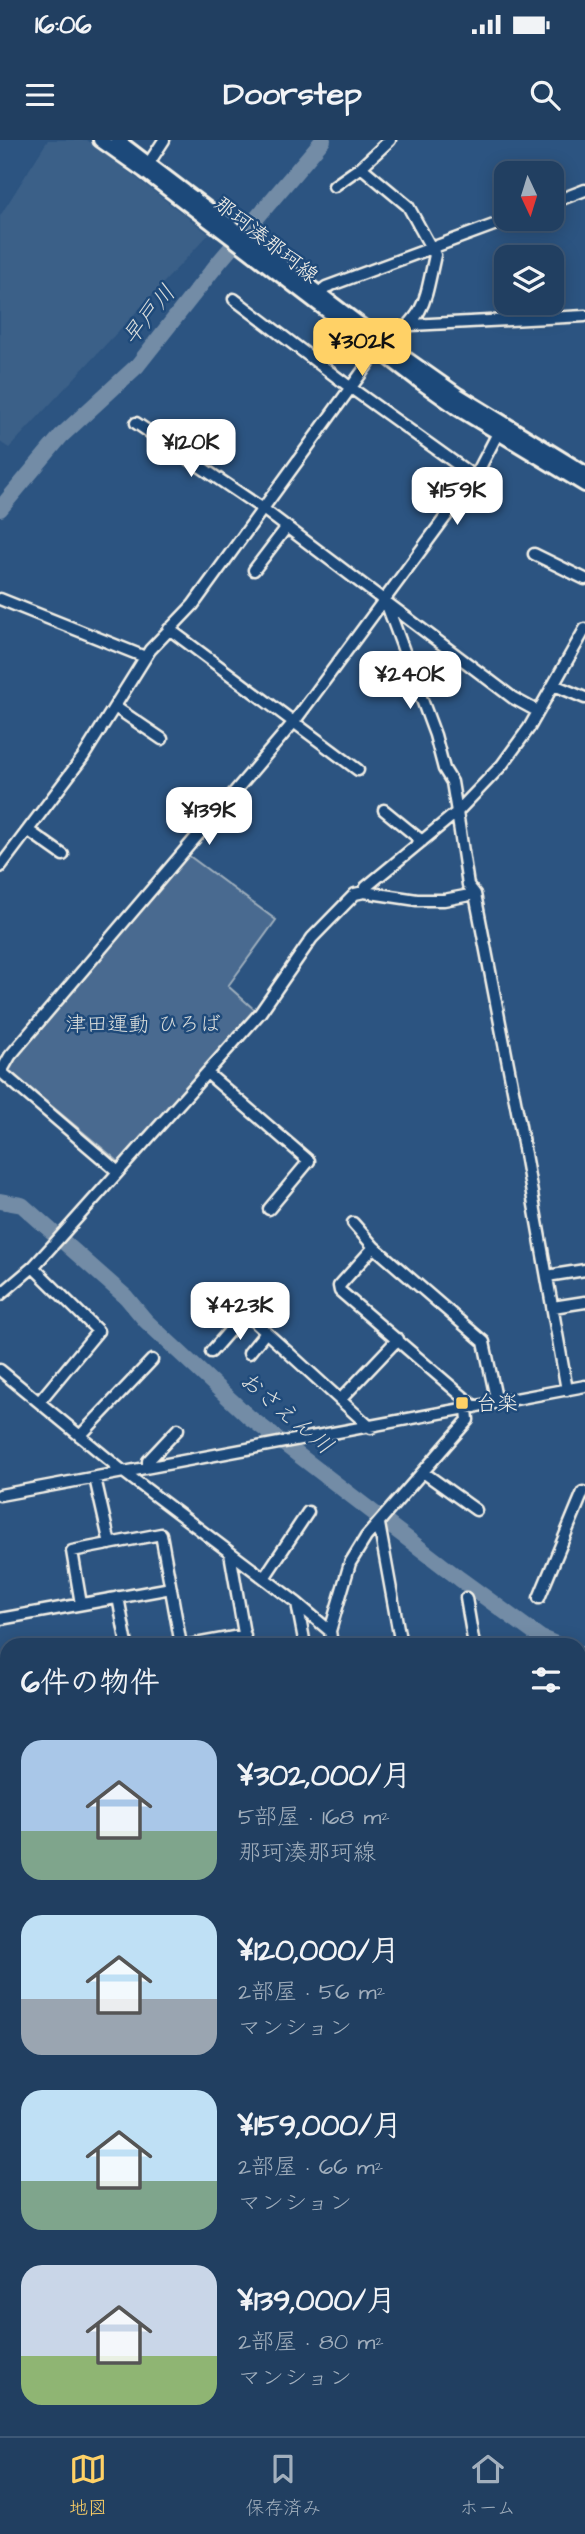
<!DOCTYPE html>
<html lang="ja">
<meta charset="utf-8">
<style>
body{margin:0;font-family:"Architects Daughter","Klee One",sans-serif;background:#294667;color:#f1f3f6;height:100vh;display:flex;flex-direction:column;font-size:26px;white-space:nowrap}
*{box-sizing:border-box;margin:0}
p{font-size:23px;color:#a2afbd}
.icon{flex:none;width:38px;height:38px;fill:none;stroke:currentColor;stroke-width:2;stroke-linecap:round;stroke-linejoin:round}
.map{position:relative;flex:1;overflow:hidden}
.side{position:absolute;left:0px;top:1498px;width:586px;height:798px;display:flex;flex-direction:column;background:#213f61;border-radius:21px 21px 0 0;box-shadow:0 4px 18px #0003,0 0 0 2px #3e5876}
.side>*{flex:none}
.needle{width:46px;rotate:176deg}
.tools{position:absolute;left:494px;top:21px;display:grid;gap:14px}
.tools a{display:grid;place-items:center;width:70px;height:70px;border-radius:14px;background:#213f61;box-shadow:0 4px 18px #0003,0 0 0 2px #3e5876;font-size:35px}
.price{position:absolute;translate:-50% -60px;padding:0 16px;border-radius:14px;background:#fff;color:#222;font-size:23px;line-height:46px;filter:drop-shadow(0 2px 4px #0008)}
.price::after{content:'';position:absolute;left:50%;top:42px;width:21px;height:16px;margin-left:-10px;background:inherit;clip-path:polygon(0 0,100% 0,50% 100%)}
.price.active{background:#ffd166;color:#111}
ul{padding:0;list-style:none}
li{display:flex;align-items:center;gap:21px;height:175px;padding:0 21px}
li span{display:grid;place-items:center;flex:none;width:196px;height:140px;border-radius:21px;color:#555}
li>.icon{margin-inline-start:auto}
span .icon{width:84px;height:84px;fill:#fffc;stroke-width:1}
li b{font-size:30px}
h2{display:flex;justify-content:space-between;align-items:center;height:84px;padding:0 21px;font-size:30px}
.status{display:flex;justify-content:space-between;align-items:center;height:49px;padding:0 35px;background:#213f61;direction:ltr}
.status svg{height:19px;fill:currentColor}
header{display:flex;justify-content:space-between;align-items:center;height:91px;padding:0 21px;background:#213f61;font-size:32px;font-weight:700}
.tab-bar{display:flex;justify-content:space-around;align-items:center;height:98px;border-top:2px solid #3e5876;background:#213f61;font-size:19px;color:#a2afbd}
.tab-bar a{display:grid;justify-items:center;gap:4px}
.tab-bar .active{color:#ffd166}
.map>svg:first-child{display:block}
.built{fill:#3b6088}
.green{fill:#496b90;stroke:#9eaebc;stroke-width:2}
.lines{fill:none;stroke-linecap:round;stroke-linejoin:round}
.river{stroke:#738ca6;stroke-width:16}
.minor-casing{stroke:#f4f1e8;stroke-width:15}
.major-casing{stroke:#f4f1e8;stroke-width:18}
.minor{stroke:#1f4a7a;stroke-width:10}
.major{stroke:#1f4a7a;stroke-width:12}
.poi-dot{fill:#ffd166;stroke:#1f4a7a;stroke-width:2.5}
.labels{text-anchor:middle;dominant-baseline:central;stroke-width:5;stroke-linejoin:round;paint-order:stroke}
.street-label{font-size:21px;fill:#f4f1e8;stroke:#1f4a7a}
.park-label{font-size:21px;fill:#dadddb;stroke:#1f4a7a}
.poi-label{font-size:21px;fill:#f4f1e8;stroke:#1f4a7a;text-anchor:start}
.water-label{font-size:23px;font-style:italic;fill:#dadddb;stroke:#1f4a7a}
</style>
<div class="status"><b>16:06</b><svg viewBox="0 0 49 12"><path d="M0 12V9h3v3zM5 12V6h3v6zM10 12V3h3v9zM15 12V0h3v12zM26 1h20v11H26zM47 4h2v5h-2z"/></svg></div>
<header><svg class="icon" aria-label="menu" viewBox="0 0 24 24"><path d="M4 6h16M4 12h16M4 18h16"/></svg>Doorstep<svg class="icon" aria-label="search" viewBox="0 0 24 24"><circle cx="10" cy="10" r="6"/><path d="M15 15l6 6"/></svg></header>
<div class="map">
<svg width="585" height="2296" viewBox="0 0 585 2296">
<rect width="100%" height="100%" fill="#2c5481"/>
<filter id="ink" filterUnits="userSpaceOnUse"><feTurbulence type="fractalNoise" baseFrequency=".0143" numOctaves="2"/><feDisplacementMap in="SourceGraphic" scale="14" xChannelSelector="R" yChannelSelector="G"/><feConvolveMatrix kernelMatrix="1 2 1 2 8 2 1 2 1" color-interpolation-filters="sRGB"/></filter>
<g filter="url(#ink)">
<!-- built -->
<path class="built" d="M48,0H87L209,94L9,308L0,302V76Z"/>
<!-- green -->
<path class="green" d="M188,715L276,780L228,846L255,870L119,1022L7,929Z"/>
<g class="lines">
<!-- river -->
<path class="river" d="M0,369L61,296L137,226L219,122L323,0
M0,1061L22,1065L126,1157L146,1181L249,1277L460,1439L541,1498L558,1505
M579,1514L585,1515"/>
<defs>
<path id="minor" d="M149,23L164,0
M334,46L361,27
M551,63L585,50
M314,158L326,147L510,79
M234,159L351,248L475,337
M411,185L585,176
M387,205C427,172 424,164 435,115L408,66L361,27L390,0
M136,283L263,369L513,558L537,571
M534,414L585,439
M254,430L286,388
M0,459L145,517
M169,489L358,630
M554,545L585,558
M115,567L162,599
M384,670L422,701
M29,691L63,715
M0,727L83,617L150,510L193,465L373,217L380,212
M364,752L366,747L457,672L452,642L444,629L435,595L387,465
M475,754L468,745L457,672L502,625L529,588L585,489
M0,931L117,1031
M1,932L10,916L294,582L475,337L498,293
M207,933L309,1021L269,1069
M353,1083L374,1107L484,1202L497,1263
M374,1107L339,1146L340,1151L475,1267
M33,1127L98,1191L39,1262
M547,1136L585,1130
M0,1155L33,1127L53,1105L260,873L312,798L355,754L364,752L417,760H444L475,754L520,986L567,1250
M553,1167L585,1162
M211,1212L245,1173L371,1288
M249,1213L266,1192
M0,1230L125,1333L297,1463L330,1491
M340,1260L398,1199
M80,1296L152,1220
M148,1327V1321L178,1289
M423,1332L476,1370
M95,1338L110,1404
M0,1355L585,1246
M379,1384L401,1505
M230,1413L246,1505
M264,1438L308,1372
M118,1457L127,1505
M466,1458L474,1505
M539,1458L583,1352
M297,1463L305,1505
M81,1464L72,1411L161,1394L181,1505
M0,1479L171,1448
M190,1505L245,1495
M332,1505L330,1491L350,1423L366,1397L468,1280L467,1269
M0,1536L7,1534
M579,1569H585
M0,1592L7,1591
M579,1622L585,1621
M0,1651L7,1649
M0,1726L7,1725
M0,1787L7,1786
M579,1836L585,1835
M0,1842L7,1841
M0,1902L7,1901
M579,1914L585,1913
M0,1961L7,1960
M579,2003L585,2034
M0,2019L7,2018
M579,2054L585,2053
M0,2067L7,2066
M0,2112L7,2111
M0,2161L7,2160
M579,2181L585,2180
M202,2289L203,2296
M330,2289L332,2296
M382,2289L384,2296
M575,2289L577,2296
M152,2291L161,2289
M34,2296L44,2294"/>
<path id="major" d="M100,0L144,31L419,241L457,268L585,345
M117,0L387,205L458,255L585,333"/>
</defs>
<!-- minor casing -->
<use href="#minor" class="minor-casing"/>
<!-- major casing -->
<use href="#major" class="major-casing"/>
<!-- minor -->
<use href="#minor" class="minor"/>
<!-- major -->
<use href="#major" class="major"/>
</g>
</g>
<!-- markers -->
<rect class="poi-dot" x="455" y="1256" width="14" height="14" rx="3.5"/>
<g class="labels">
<!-- street labels -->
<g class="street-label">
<text transform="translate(266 100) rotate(38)">那珂湊那珂線</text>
</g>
<!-- park labels -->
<g class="park-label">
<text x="143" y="884">津田運動 ひろば</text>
</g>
<!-- poi labels -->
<g class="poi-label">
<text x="476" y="1263">台楽</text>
</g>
<!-- water labels -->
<g class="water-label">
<text transform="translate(149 175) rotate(-51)">早戸川</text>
<text transform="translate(286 1273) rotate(40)">おさえん川</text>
</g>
</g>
</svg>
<div class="tools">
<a><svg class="needle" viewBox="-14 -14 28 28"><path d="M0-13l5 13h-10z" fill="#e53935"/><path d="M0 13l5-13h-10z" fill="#a2afbd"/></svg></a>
<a><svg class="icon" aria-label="layers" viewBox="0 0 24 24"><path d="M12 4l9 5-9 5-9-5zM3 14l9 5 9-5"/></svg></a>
</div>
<b class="price active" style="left:362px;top:238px">¥302K</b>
<b class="price" style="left:191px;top:339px">¥120K</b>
<b class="price" style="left:457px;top:387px">¥159K</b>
<b class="price" style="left:410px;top:571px">¥240K</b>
<b class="price" style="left:209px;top:707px">¥139K</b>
<b class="price" style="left:240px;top:1202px">¥423K</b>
<section class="side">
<h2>6件の物件<svg class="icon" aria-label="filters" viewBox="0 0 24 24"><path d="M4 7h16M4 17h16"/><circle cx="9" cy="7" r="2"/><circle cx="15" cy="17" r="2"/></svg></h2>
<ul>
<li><span style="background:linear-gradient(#a9c7e8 65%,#7fa58c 0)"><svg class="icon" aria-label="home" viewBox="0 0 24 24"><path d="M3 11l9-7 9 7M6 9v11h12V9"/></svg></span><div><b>¥302,000/月</b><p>5部屋 · 168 m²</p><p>那珂湊那珂線</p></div></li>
<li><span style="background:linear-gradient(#bfe0f5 60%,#9aa5b1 0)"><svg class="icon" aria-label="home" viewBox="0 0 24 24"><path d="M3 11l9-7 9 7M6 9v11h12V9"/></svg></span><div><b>¥120,000/月</b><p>2部屋 · 56 m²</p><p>マンション</p></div></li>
<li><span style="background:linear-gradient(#bfe0f5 65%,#7fa58c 0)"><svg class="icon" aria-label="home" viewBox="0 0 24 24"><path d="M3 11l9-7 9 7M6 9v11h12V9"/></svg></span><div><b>¥159,000/月</b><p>2部屋 · 66 m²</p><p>マンション</p></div></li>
<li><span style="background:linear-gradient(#c9d6e8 65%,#8fb573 0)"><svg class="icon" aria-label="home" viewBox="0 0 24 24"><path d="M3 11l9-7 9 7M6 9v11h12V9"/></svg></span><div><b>¥139,000/月</b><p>2部屋 · 80 m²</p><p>マンション</p></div></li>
</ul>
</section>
</div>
<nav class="tab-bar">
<a class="active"><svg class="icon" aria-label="map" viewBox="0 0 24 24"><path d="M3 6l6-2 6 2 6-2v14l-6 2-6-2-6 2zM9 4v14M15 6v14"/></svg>地図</a>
<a><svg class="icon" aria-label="saved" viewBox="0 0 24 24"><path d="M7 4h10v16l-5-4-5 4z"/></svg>保存済み</a>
<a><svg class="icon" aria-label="home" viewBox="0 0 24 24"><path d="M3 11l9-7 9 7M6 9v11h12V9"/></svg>ホーム</a>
</nav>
